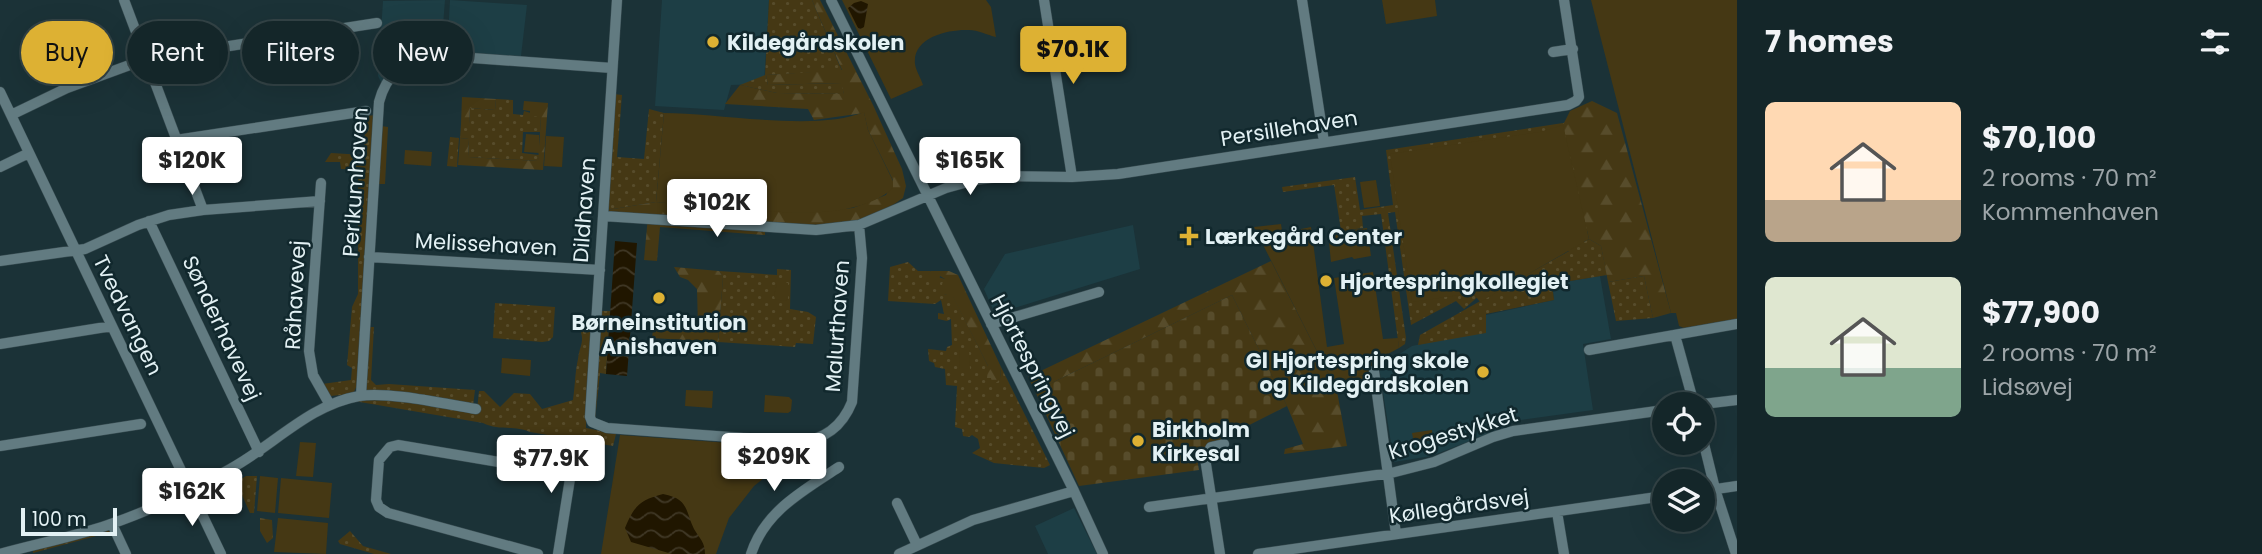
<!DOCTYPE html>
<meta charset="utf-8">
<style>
body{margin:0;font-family:Poppins,sans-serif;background:#213235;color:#f1f3f6;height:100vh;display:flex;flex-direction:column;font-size:26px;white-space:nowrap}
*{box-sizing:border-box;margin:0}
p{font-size:23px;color:#9da5a8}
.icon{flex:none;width:38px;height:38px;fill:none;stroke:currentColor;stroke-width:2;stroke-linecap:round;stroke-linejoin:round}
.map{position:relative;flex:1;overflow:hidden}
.panel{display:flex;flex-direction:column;background:#142629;width:525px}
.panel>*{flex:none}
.hud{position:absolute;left:21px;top:21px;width:665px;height:63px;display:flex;gap:14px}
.tools{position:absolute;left:1652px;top:392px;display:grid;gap:14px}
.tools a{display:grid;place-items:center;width:63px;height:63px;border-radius:50%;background:#142629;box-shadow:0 7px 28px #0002,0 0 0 2px #334346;font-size:35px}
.scale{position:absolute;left:21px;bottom:18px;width:96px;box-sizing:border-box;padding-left:7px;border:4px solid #e3f1f4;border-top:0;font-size:19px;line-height:24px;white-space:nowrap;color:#e3f1f4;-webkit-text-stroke:5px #11282d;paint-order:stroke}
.price{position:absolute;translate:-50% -60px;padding:0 16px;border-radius:7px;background:#fff;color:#222;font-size:23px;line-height:46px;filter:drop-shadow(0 2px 4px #0008)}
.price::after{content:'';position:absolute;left:50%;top:42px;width:21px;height:16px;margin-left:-10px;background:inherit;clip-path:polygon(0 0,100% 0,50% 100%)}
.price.active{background:#ddb133;color:#111}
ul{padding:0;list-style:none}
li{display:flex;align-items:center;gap:21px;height:175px;padding:0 28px}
li span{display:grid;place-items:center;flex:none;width:196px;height:140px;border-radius:10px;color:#555}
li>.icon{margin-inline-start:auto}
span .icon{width:84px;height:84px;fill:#fffc;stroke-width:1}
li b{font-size:30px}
h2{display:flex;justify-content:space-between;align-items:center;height:84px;padding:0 28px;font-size:30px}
.tag{padding:0 24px;border-radius:32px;background:#142629;box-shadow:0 7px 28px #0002,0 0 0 2px #334346;font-size:24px;line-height:63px}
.tag.active{background:#ddb133;color:#111}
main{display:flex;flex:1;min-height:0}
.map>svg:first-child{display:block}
.built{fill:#1d3e45}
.grass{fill:url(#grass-dots)}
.forest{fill:url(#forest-firs)}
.cemetery{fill:url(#cemetery-stones)}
.green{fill:#453814}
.water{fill:url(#water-waves)}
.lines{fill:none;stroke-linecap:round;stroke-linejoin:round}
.minor-casing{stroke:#394d52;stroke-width:11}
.minor{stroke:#627b81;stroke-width:10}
.poi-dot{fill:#ddb133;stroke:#11282d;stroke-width:2.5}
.labels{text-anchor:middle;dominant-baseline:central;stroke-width:5;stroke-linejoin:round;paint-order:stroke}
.poi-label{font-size:21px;font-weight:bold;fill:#e3f1f4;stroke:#11282d;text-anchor:start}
.street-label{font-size:21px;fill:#e3f1f4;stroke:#11282d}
</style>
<main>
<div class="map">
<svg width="1737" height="554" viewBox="0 0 1737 554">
<defs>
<pattern id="grass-dots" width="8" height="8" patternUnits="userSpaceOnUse" patternTransform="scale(1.75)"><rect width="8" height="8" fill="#453814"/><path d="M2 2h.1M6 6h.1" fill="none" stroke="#574c2b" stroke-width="1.8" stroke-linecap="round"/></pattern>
<pattern id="forest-firs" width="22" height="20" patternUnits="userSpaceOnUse" patternTransform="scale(1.75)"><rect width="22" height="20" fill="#453814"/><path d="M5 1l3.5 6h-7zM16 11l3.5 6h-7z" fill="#574c2b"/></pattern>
<pattern id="cemetery-stones" width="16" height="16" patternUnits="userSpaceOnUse" patternTransform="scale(1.75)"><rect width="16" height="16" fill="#453814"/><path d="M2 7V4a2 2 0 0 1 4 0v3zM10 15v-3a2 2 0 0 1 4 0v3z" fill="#574c2b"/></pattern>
<pattern id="water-waves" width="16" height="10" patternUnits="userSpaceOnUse" patternTransform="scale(1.75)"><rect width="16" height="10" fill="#201600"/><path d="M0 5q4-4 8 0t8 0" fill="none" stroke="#403826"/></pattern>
</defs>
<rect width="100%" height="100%" fill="#1b3237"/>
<!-- built -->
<path class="built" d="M445,0L441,52L409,55L394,65L382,84L378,76L383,1Z
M450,0L527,5L521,56L447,53Z
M662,0H769L764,84L731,85L724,110L655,106Z
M1133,225L1140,269L995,314L984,289L1005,254Z
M1600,276L1611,339L1583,344L1593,410L1506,422L1504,428L1431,456L1394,462L1379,367L1412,346L1441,340L1486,315L1554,300L1552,284Z
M1074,508L1097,554H1048L1035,526Z"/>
<!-- grass -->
<path class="grass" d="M769,0H812L842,71L766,75L768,85L842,83L844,94L777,93L740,85L765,75Z
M614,94L622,95L617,157L644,159L649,109L664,113L656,202L607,210Z
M496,99L513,100V114L523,115L524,111L541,116L540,132H523L522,153L539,155L538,161L468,157L469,139L460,138L461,124H469L470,108L495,110Z
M376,115L358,383L353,394L330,396L322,384L351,380L352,368L347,365L352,307L358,294V170L341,169L340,162H325L331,153L364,155L365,122L358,121L357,117Z
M1576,121L1595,195L1584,242L1589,239L1601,246L1607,275L1552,284L1554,300L1486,314V333L1418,345L1420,335L1569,251L1531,250L1464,309L1456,301L1411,325L1395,212L1388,213L1406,338L1405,344L1399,348L1381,214L1362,216L1363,228L1341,231L1334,185L1283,192L1282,187L1355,177L1360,210L1393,205L1386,150Z
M450,137L459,138L457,167L447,166Z
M908,262L918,271H931L928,274L945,279L944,294L953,296L988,366L1000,379L1001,367L1050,465L1044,468L994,463L972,453L980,448L978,439L972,435L969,437L963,436L962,429L955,427L957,386L946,385L945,369L935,367L934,363L929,361L928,349L946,351L947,347L952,345L951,319L947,321L938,319V313L944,314L941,300L935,304L888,301L890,267Z
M777,269L791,270L790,309L808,312L816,317L813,344L796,343L795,347L718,342L723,277L719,271L777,275Z
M1644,276L1653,318L1616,321L1608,282Z
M495,303L555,307L553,337L549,341L542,342L493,338Z
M593,311H610L606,374L600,373L595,421L586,420V428L616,434L613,446L530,432C516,425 498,431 483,423L354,401L381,397L477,410L479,391H484L500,407L514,393L530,394L542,409L573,400C575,387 575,372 578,359C580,343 586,342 578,325L591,326Z
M367,327H374L371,380L376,385L389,384L475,390L473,406L364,391Z
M246,476H257L254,513H250L236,482Z
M106,529L111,532L33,553V551L35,548Z
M350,531L363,546L391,554H374L340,544L338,541Z"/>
<!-- forest -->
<path class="forest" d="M812,0H820L873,105L902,169L906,186L903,198C894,204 884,211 875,215C839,229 802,226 765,223V235L660,227L657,261L644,260L648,216L613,213L607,210L656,202L768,211H823L853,208L886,195L893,180L868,130L864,113L814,120L808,109L725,104L740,85L777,93L844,94L841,83L768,85L766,75L842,70Z
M462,97L496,99L495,110L470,108L469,125L461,124Z
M524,101L548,103L543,170L458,165L460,138L469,139L468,157L538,161L541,117L530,116V111L523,110Z
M1592,101L1617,113L1671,313L1653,318L1644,276L1608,282L1601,246L1589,239L1563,125L1570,111Z
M381,126L388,127L385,184H377Z
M1271,261L1332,381L1370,374L1371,386L1337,391L1347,446L1284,454L1285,449L1303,444L1287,406L1232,295L1035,391L1028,377Z
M674,267L719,271L723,277L718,342L652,338L653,330L694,332L698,326L697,289L688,280L680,277Z
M931,271H949L958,275L1001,367L1000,379L997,382H992L991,378H987L988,366L953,297L944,294L942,284L945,279L940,276L939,281L929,278L928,273Z
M260,518L272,520L273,538L267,543L260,531Z"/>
<!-- cemetery -->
<path class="cemetery" d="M1232,295L1287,406L1196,452L1199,470L1079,486L1035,391Z"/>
<!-- green -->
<path class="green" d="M842,0H986L991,7L996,37C987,35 978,30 969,30C949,29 912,37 915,64C916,71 921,78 923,85L891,99Z
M1382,0H1435L1437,16L1386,24Z
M1591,0H1737V319L1684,328L1679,326L1676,313H1671Z
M864,112L868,130L893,181V188C856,222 778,212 731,208C706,206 681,205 656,202L664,113C718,113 817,132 864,112Z
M1563,125L1589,239L1480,302L1473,293L1412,302L1390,154L1540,132Z
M526,134L539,135V153L524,152Z
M546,136L564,137L562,167L544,166Z
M405,150L432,152L431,166L404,164Z
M1376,180L1380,206L1364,208L1360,182Z
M1281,224L1283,237L1301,235V229L1311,227L1327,347L1344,344L1334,278L1373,272L1383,339L1398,338L1399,348L1373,362L1370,374L1332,381L1254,227Z
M1367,228L1371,256L1354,259L1352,257L1331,262L1328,233Z
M777,283H788V299L785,301L775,299L774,296Z
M959,350H969L970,369H960Z
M502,358L531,360L530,376L501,373Z
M686,390L713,391L712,408L685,406Z
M765,395L789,397L792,400L791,411L788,413L764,412Z
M1432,430L1433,440L1414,443L1412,433Z
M620,435L799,448L800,462L783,463L754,486L729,518L716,554H601Z
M300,442L316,443L313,477L296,476Z
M260,476L278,478L275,513L257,511Z
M281,478L332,483L329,518L278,513Z
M278,518L328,523L326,554L274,552Z"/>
<!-- water -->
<path class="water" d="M861,1L868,4L864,27L859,30L848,8L854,3Z
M615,241L637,243L627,376L606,374Z
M663,494C689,499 685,510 694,529C700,539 705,542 705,554H672L631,542L625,528C634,506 640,500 663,494Z"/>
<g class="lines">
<defs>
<path id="minor" d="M124,0L203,210
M617,0L590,417L592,422L607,428L798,442C824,440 842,427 852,402L862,258L859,225
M831,0L1074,491L1103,554
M1044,0L1072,177
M1302,0L1324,142
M1553,52L1573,49
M0,92L221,554
M11,115L67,88L146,59L377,23
M176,140L366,111
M0,167L29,153
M321,183L309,351L313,375L330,405
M603,216L816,230L859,225L946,188L975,180L1006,176L1072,177L1118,174L1568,105L1576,101L1579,97L1564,0
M149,221L259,452
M369,257L600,270
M0,261L85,249L138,225L169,215L203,210L320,201
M991,324L1099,292
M1675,335L1694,404
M0,344L112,326
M1589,350L1737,324
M1374,371L1396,534
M361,395L379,102C386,75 404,59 431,55L612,68
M1703,404L1737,400
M1703,440L1715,489L1736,554
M0,446L141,424
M1703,491L1737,486
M897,503L917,545
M1149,507L1391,473L1434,462L1493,437L1513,431L1664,410
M1557,512L1564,554
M112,524L126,554
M0,554C36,544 73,537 108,525C149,511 193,490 230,469C274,445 309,405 359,396C388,391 445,404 476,409
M538,554L388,513L379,507L376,500L379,460L390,447L398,445L570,474
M558,554L576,441
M751,554C765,511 803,491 839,467
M899,554L973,520L1074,491
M1220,554L1205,458L1211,447L1224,444
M1258,554L1664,496"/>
</defs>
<!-- minor casing -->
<use href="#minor" class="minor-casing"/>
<!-- minor -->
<use href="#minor" class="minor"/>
</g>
<!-- markers -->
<g class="poi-dot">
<circle cx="713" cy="42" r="7"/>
<path d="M1185.5 225.5h7v7h7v7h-7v7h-7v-7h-7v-7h7z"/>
<circle cx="1326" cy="281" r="7"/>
<circle cx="659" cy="298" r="7"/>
<circle cx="1483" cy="372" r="7"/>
<circle cx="1138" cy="441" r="7"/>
</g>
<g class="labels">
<!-- poi labels -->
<g class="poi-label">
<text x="727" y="42">Kildegårdskolen</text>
<text x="1205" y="236">Lærkegård Center</text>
<text x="1340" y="281">Hjortespringkollegiet</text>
<text x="659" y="322" text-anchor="middle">Børneinstitution<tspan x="659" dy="24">Anishaven</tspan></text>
<text x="1469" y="360" text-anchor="end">Gl Hjortespring skole<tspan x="1469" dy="24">og Kildegårdskolen</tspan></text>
<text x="1152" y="429">Birkholm<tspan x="1152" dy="24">Kirkesal</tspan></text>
</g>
<!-- street labels -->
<g class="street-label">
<text transform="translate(1289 128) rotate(-9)">Persillehaven</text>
<text transform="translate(355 182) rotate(-86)">Perikumhaven</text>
<text transform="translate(584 210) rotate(-86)">Dildhaven</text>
<text transform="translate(486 244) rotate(3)">Melissehaven</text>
<text transform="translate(295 295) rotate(-87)">Råhavevej</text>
<text transform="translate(128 315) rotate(64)">Tvedvangen</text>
<text transform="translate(837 326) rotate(-86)">Malurthaven</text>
<text transform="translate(222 328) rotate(65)">Sønderhavevej</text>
<text transform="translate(1033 366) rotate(63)">Hjortespringvej</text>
<text transform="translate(1453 433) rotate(-17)">Krogestykket</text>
<text transform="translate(1459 506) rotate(-8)">Køllegårdsvej</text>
</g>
</g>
</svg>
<div class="tools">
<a><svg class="icon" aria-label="locate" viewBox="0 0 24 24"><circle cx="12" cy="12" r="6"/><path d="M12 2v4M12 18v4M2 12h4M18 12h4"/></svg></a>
<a><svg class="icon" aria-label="layers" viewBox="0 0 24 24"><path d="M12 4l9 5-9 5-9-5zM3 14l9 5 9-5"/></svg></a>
</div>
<div class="scale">100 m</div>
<b class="price active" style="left:1073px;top:86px">$70.1K</b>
<b class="price" style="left:192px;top:197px">$120K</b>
<b class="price" style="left:970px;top:197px">$165K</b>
<b class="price" style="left:717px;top:239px">$102K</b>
<b class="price" style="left:774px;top:493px">$209K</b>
<b class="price" style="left:551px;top:495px">$77.9K</b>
<b class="price" style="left:192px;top:528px">$162K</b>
<div class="hud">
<a class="tag active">Buy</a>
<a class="tag">Rent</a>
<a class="tag">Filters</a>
<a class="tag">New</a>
</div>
</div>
<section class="panel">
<h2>7 homes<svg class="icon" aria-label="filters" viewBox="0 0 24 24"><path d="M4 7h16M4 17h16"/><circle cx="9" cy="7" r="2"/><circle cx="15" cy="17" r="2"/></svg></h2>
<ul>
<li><span style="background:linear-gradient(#ffd9b3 70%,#b9a48a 0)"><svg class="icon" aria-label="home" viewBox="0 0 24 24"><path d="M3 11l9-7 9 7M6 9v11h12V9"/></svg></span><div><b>$70,100</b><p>2 rooms · 70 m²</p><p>Kommenhaven</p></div></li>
<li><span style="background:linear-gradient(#dfe7d0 65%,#7fa58c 0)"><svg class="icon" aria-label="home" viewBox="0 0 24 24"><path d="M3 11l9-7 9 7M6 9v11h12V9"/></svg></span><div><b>$77,900</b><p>2 rooms · 70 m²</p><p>Lidsøvej</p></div></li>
</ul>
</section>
</main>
